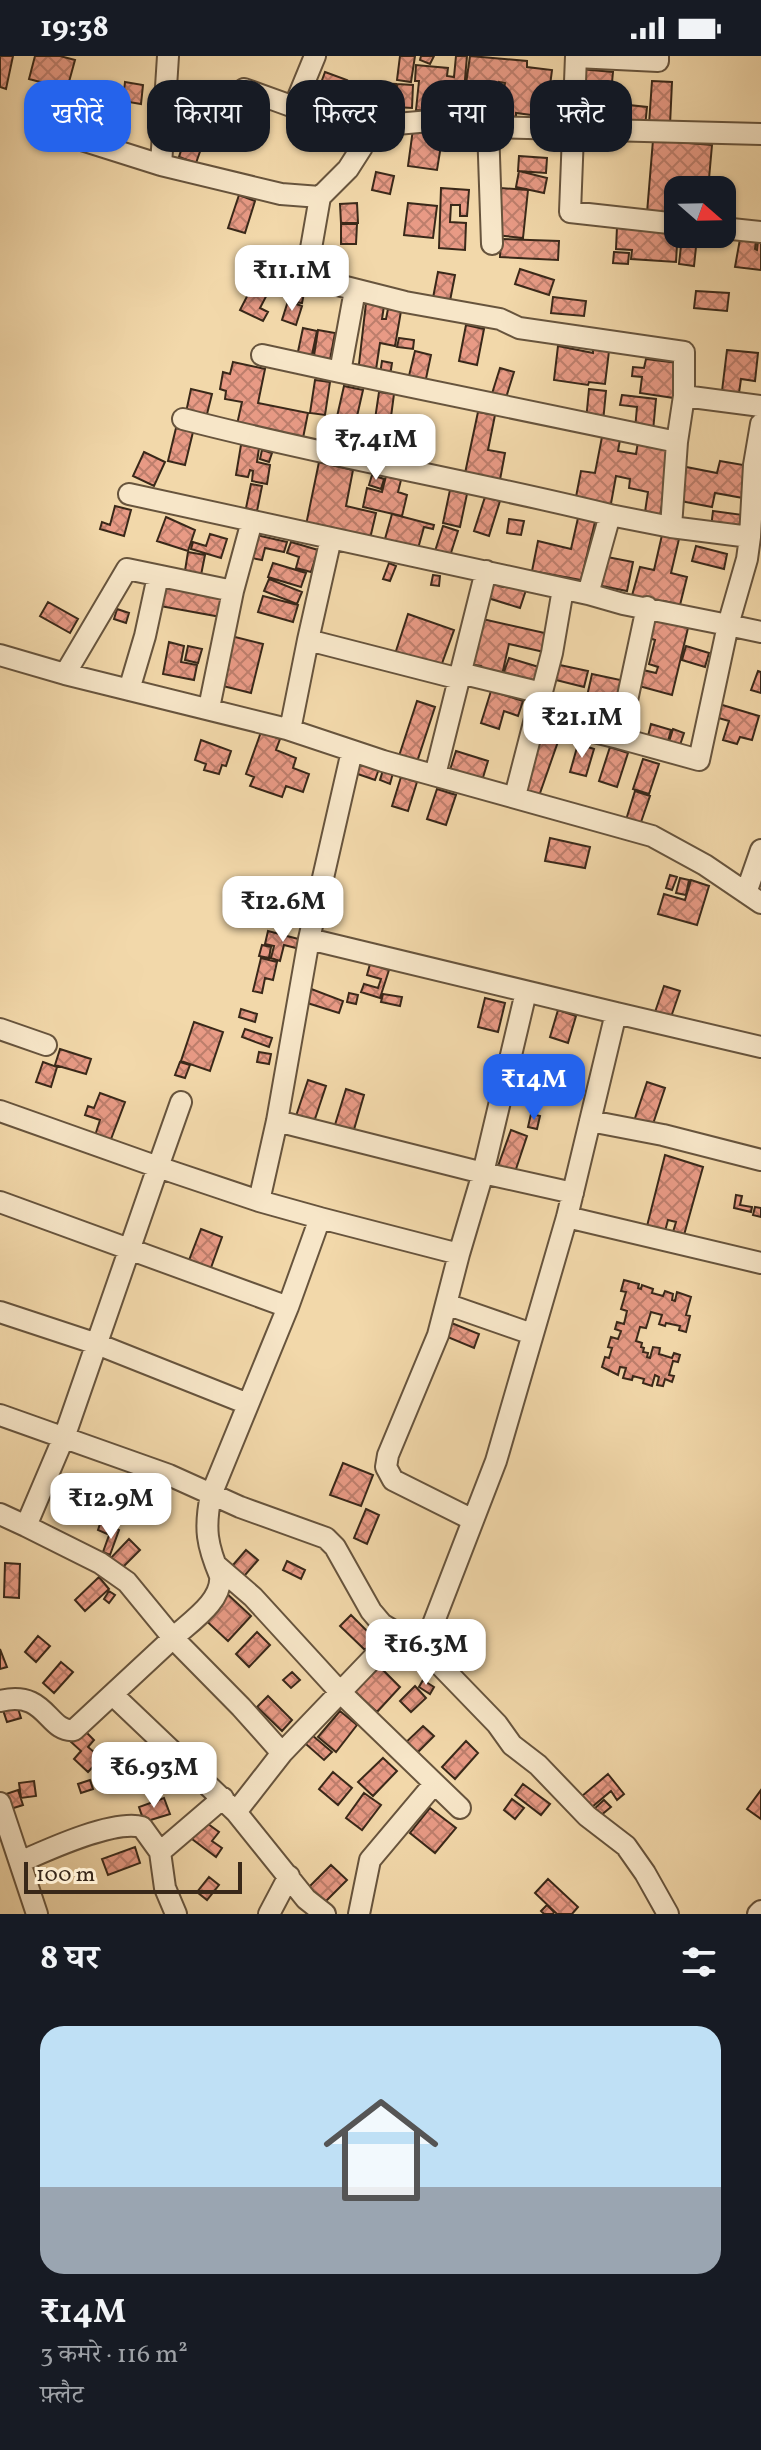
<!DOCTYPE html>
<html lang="hi">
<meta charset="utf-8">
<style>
body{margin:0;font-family:Vollkorn,"Noto Serif Devanagari",serif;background:#20242c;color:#f1f3f6;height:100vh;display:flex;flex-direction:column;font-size:30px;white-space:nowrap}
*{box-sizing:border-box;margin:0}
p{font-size:26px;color:#9ea1a6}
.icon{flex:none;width:44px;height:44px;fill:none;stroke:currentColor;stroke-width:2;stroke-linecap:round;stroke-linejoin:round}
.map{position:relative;height:1858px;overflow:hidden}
.sheet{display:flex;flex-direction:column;background:#171b24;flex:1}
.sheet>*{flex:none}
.hud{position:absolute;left:24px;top:24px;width:714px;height:72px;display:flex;gap:16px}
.needle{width:52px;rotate:110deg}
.buttons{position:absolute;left:664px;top:120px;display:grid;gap:16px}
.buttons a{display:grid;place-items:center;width:72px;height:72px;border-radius:16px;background:#171b24;box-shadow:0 2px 6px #0004;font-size:40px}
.scale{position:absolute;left:24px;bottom:20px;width:218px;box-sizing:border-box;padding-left:8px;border:4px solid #392819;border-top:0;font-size:22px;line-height:28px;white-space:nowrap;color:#392819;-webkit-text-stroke:6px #f7e6c8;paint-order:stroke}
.price{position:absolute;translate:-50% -68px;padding:0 18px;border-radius:16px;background:#fff;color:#222;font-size:26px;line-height:52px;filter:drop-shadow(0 2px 4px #0008)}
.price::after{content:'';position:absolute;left:50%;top:48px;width:24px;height:18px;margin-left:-12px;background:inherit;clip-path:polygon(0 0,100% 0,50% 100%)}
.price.selected{background:#2563eb;color:#fff}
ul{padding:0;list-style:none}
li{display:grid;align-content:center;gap:16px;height:424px;padding:0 40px}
li span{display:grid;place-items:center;height:248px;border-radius:24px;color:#555}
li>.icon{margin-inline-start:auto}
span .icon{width:144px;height:144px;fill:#fffc;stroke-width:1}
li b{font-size:34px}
h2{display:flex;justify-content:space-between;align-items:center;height:96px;padding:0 40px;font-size:34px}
.tag{padding:0 28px;border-radius:24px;background:#171b24;box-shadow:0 2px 6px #0004;font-size:28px;line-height:72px}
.tag.selected{background:#2563eb;color:#fff}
.status{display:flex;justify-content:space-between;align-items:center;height:56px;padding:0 40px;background:#171b24;direction:ltr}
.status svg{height:22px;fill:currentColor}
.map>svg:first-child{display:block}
.building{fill:url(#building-cross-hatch);stroke:#392819;stroke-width:2}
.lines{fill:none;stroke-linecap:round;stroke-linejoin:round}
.minor-casing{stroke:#67543d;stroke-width:24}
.minor{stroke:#f7e6c8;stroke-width:20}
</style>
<div class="status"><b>19:38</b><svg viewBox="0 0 49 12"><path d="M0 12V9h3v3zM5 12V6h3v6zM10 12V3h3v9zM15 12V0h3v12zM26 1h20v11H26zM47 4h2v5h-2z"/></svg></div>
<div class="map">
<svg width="761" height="1858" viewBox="0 0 761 1858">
<defs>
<pattern id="building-cross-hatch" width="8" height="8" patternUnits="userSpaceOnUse" patternTransform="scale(2)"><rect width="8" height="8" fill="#e89a85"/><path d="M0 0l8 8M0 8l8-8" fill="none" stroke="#bd7e6c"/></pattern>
</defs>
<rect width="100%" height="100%" fill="#f2d8aa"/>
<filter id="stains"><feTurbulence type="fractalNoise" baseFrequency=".0025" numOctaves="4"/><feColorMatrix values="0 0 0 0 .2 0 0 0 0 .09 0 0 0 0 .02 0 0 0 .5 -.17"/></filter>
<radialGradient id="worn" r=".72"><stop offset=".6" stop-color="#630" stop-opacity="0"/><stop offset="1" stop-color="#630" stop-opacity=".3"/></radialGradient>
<!-- building -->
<path class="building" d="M0,0H13L6,33L0,31Z
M35,0H60L75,4L67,33L29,23Z
M400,0H415L411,26L397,24Z
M421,0H434L430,8L420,4Z
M456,0H467L462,58L416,54L419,25H415L416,9L448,12L447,20L454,21Z
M470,0L527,5V11L552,14L546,61L516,57V61L500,58L505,27L499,26L495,62L481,61L483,45L469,43L471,29L466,28Z
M580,13L613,16L610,47L647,51L645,71L575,65Z
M325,16L347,24L334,57L313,49Z
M652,25L672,26L670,69L649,68Z
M125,26L143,29L141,48L123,45Z
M376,27L396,28L394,59L380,58L379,63L365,62L367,39L375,40Z
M397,28L413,29L412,52L396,51Z
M201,31L220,38L196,107L179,101Z
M413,73L443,77L437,114L408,110Z
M653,84L712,89L708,134H678V160L647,157Z
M519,100L547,102L546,117L518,115Z
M519,115L547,122L544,137L516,131Z
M376,116L394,120L390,138L372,134Z
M441,132L469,134L467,160H460V149H451L450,166L466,167L465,194L439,192Z
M500,132L528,134L523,182L495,179Z
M239,139L255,145L245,177L228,172Z
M357,147L358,167H341L340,148Z
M408,147L437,150L433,182L404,179Z
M341,168H357L356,188H341Z
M617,171L678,172L676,206L631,203L632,194L616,193Z
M681,178H697L696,187L680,186Z
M501,183L559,185L558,204L500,201Z
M740,183L756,185L755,193L757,194L758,185L761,186V214L735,211Z
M681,190L696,191L694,210L679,208Z
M614,196L629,197L628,208L613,207Z
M520,213L554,224L549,239L515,228Z
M438,216L455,219L449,250L432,247Z
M257,221L272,229L260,252L268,256L263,265L240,254Z
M292,235L304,237L302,247L290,245Z
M696,235L729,237L727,255L694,252Z
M553,241L586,245L584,260L551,257Z
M288,245L302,250L296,269L282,264Z
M366,247L384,250L382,263H386L388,253L401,255L395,290L380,287L375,320L358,317Z
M466,269L484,273L477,309L459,305Z
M303,272L317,275L310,308L296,305Z
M318,274L335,277L329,309L313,306Z
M399,282L414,284L413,293L397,291Z
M558,290L593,297V293L609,295L605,328L589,326L588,329L554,324Z
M727,294L758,297L755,325L741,323L739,337L722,335Z
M415,295L431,299L424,332L407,328Z
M646,303L678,307L674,342L640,337L642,321L632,320L633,311L644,312Z
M382,305L392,307L390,320L380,318Z
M233,306L265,313L258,347L308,357L302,387L236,373L242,346L225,343L226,335L220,333L223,316L230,318Z
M500,312L514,316L504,348L490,344Z
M315,324L330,326L325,359L310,357Z
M344,330L363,334L355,369L336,365Z
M191,333L212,338L205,366L185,361Z
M589,333L606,335L603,366L586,365Z
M379,336L394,338L385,406L369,404Z
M622,339L656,343L653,375L635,373L637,351L620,349Z
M478,356L495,359L488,394L505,397L499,429L464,422Z
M176,372L193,376L185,409L168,405Z
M602,381L620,384L618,395L636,398L638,386L673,392L660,459L645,456L648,436L629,432L630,423L616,420L610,453L575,446L581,415L595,417Z
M241,389L259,392L257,406L270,409L267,428L252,425L253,415L250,414L248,421L236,419Z
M262,394L272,397L269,406L260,403Z
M144,396L165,406L154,430L133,420Z
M720,405L749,410L743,442L715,437L712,451L675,444L681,410L717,417Z
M319,406L353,414L346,450L376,457L369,487L306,469Z
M372,419L384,423L381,433L369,429Z
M386,420L401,424L398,436L407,439L402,460L363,451L367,432L382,436Z
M251,428L262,430L257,455L246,452Z
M450,434L467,438L460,471L443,467Z
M485,441L500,445L489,480L474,475Z
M115,450L131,454L124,480L100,473L102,466L110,469Z
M713,455L743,459L741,476L711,472Z
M392,458L434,469L433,473L424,471L417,496L383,490Z
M166,461L195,474L188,495L157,485Z
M578,462L595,466L581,524L532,515L538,485L571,493Z
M509,463L524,465L521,479L507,477Z
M443,470L458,475L450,500L435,495Z
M210,478L227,483L221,502L191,493L193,486L206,490Z
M252,478L287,486L284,496L265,492L262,504L247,501Z
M662,479L679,483L671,517L687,521L680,549L664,545L663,550L631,543L640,511L654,514Z
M291,486L318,494L311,516L296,512L299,501L287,497Z
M696,490L727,498L724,513L692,505Z
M188,496L205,499L200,524L184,521Z
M602,500L633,506L627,535L597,529Z
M273,507L306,517L301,531L268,521Z
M389,507L396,510L390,525L383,523Z
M433,519L440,520L439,530L431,529Z
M269,523L302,536L297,548L264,535Z
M504,527L526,534L520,552L488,542L493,528L503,531Z
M164,531L224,542L221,561L160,550Z
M263,540L298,549L293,566L258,556Z
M48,546L78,563L70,577L40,560Z
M117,553L129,557L126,567L114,563Z
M408,558L454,574L440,613L395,598Z
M478,562L549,578L544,596L509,588L502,619L480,615L481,610L470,608Z
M654,563L688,572L672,639L639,630L643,614L656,617L658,611L649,608L655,584L649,582Z
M231,580L263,588L251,637L219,629Z
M169,586L184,590L181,606L197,609L194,624L163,618Z
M188,590L202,593L198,607L185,604Z
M686,590L709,597L705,611L682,604Z
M509,602L542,612L537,627L504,616Z
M555,608L588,615L584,631L552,623Z
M758,615L761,616V637L751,634Z
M592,618L625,625L615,674L581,667Z
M491,635L523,645L518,660L504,655L499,673L481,667Z
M417,645L435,651L416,709L398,703Z
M719,648L759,660L752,684L740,681L737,688L723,684L729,665L715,661Z
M651,668L671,674L667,689L647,684Z
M544,671L561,677L539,740L522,734Z
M673,673L684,677L679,692L668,689Z
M261,676L280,683L276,694L296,702L293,712L309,718L303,736L286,730L282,741L250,730L254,721L246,718Z
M201,684L231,695L226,710L222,709L219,718L204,714L206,708L195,704Z
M578,688L594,693L586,720L570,716Z
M610,691L628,697L617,731L599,725Z
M456,695L488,705L481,728L449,717Z
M359,703L380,710L375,724L355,717Z
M643,703L659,708L649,738L633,733Z
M383,714L393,717L390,728L380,724Z
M401,721L417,726L408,755L392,750Z
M437,733L456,739L446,769L427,763Z
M635,735L650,740L640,769L626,764Z
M550,782L590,791L585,812L545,805Z
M670,819L677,821L672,834L666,832Z
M680,822L689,824L686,839L676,837Z
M691,824L709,830L697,869L658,858L664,838L685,844Z
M268,875L306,885L304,894L284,889L280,905L271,902L274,890L265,888Z
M262,889L271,891L269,902L259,900Z
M261,902L277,906L273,924L265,922L262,937L253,935Z
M370,908L389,914L380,942L361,936L364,928L378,932L381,923L367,919Z
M664,930L680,935L671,961L655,956Z
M306,931L343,945L339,957L301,945Z
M349,937L358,939L356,948L347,946Z
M383,938L402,941L400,950L381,946Z
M485,942L505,947L498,976L478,971Z
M241,953L257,958L255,966L239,961Z
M558,954L576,960L568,987L550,981Z
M194,966L223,976L210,1015L181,1005Z
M245,973L272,982L269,991L242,981Z
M60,993L91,1003L86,1018L55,1009Z
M259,996L271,998L269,1008L257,1006Z
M43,1006L57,1011L51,1031L36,1026Z
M180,1006L190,1009L185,1022L175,1019Z
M516,1012L539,1020L533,1039L513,1033Z
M308,1024L326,1030L314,1066L296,1060Z
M647,1026L665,1032L652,1071L634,1065Z
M346,1033L364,1039L353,1077L334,1072Z
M100,1037L125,1046L108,1091L93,1086L100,1064L85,1059L88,1050L94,1052Z
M531,1058L540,1060L537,1073L528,1071Z
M511,1074L527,1080L514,1119L497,1113Z
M665,1099L703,1111L684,1179L673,1176L676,1166L668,1164L664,1179L646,1174Z
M736,1139L742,1140L740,1149L752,1151L751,1156L734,1152Z
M755,1151L761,1152V1161L753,1159Z
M201,1173L222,1181L208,1220L186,1212Z
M624,1224L639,1228L638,1232L641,1233L642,1229L653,1233L652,1237L663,1240L665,1235L673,1238L672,1244L675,1245L677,1236L691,1241L686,1259L690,1260L686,1276L679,1274L680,1270L666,1267L665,1270L659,1268L662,1259L651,1256L646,1272L640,1271L636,1285L642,1287L641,1291L644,1292L643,1296L648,1297L647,1301L650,1302L653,1291L660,1292L659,1298L672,1302L674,1297L680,1299L678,1306L673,1305L669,1319L674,1320L672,1326L665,1323L663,1330L657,1329L659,1321L655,1319L652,1330L643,1327L644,1323L633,1320L632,1324L623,1322L626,1312L620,1311L618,1319L602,1311L605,1301L609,1302L612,1292L608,1291L611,1281L618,1283L621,1275L615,1273L617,1266L624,1268L627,1255L621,1253L626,1236L621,1235Z
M444,1264L479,1278L474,1292L438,1277Z
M343,1407L373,1419L361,1450L330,1439Z
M123,1441L150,1451L145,1464L118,1455Z
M366,1453L379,1459L367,1488L354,1482Z
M104,1456L113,1459L107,1478L98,1474Z
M112,1471L119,1474L110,1499L103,1496Z
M129,1483L140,1494L118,1516L108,1505Z
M246,1494L258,1504L239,1526L227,1516Z
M287,1505L305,1514L301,1523L283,1514Z
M5,1507L20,1508L19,1542L4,1541Z
M99,1521L109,1533L85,1555L75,1544Z
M223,1534L251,1560L228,1585L200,1559Z
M109,1535L115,1539L109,1547L104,1543Z
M351,1559L375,1583L365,1594L340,1570Z
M449,1575L471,1591L461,1605L439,1590Z
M257,1576L270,1589L249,1611L236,1598Z
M38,1580L50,1590L36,1606L25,1596Z
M0,1593L7,1611L0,1613Z
M61,1606L73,1616L54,1637L43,1627Z
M378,1609L400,1631L377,1656L354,1635Z
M292,1616L300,1624L291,1632L283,1624Z
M423,1624L434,1631L430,1638L419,1631Z
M415,1630L426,1642L411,1656L400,1645Z
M268,1640L292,1664L282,1675L257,1651Z
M16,1646L21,1662L7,1666L2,1651Z
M340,1655L357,1669L336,1696L318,1681Z
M423,1670L434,1680L411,1703L400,1692Z
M83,1673L94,1684L88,1691L101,1702L88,1716L74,1703L81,1695L71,1686Z
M306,1674L332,1696L324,1704L299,1682Z
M466,1685L478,1697L455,1723L442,1711Z
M383,1702L397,1715L373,1740L358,1726Z
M333,1716L352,1732L338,1749L319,1733Z
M608,1718L624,1738L617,1744L611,1735L592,1751L582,1740Z
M90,1724L93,1733L81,1737L78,1728Z
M34,1725L36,1740L21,1742L19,1727Z
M523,1728L550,1748L541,1759L515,1739Z
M18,1734L23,1749L4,1755L0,1740Z
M761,1734V1763L747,1753Z
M364,1737L381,1749L362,1774L346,1762Z
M164,1742L170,1758L144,1766L139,1751Z
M512,1743L524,1752L515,1763L504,1754Z
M604,1744L611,1751L600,1760L594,1753Z
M430,1752L456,1772L435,1797L410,1777Z
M204,1765L219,1776L212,1785L222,1792L216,1801L192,1783Z
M135,1791L140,1807L108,1819L102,1803Z
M331,1809L347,1824L323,1848L307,1833Z
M209,1821L219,1829L207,1844L197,1836Z
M548,1823L578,1851L572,1858H557L535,1837Z
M547,1849L554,1856L553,1858H544L541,1855Z"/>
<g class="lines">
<defs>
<path id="minor" d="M168,0L161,109L281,138L320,141
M576,0L570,156L678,168
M576,1L658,5V0
M244,33L294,51L315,0
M488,71L492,188
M47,73L161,109
M761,78L488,71L453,63L385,69L364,88L348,113L320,141L306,221L405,246L500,263L519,272L684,296V340L761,350
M722,172L761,176
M262,299L340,316L355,234
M340,316L677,386L684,340
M183,363C324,400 468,424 610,459
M677,386L671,471L750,481L747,503L728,569L761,576
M129,438L588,538
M750,481L754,409L761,368
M308,584L331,482
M0,599L65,618L287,673L383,705L652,780L705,809L761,847
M460,617L542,637
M65,618L127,513L233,535L252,465
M129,634L145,580L158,520
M209,652L233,535
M536,662L619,682L647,551
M290,674L308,584L460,623
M619,682L699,704L728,569L623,548L588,538L610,459L671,471
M435,719L486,515
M515,740L552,597L563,533
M746,837L761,794
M309,883L616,957L567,1161L496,1405L423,1594
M616,957L761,991
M0,973L46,989
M0,1055L158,1111L181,1046
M277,1065L483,1117L573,1137
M590,1065L663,1079L761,1104
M0,1146L288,1251
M567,1161L761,1207
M320,1162L459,1198L438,1279L388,1399L386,1411L393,1424L473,1464
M459,1198L483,1117L526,936
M446,1248L532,1278
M0,1256L97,1288L248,1348
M0,1359L169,1419L240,1451L326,1482L335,1491L371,1555L382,1568L420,1591L437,1606L497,1668L512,1689L538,1709L587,1760L626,1790L645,1817L668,1858
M0,1458L26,1470L66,1376L158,1111L259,1145L277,1065L309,883L352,695
M26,1470L100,1507L127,1526L173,1582C190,1566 223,1545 220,1520C207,1489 204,1473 211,1439L288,1251L320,1162L259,1145
M216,1509L253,1541L340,1636L460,1752
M0,1645C47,1633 47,1677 74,1674L173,1582L241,1651L282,1697L236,1756L113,1639
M282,1697L397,1577
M0,1747L37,1858
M236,1756L306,1843L325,1858
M20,1806C47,1794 114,1763 142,1771L160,1796
M176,1858L165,1832L160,1796L223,1742
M269,1858L289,1820
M359,1858L370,1804L434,1728
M758,1858L761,1855"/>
</defs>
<!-- minor casing -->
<use href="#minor" class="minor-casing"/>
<!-- minor -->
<use href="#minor" class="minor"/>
</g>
<rect width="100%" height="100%" filter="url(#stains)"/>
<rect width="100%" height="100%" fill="url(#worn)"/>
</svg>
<div class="buttons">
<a><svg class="needle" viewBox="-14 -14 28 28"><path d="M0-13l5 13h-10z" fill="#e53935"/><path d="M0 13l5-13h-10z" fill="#9ea1a6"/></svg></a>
</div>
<div class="scale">100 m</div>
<b class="price" style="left:292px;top:257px">₹11.1M</b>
<b class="price" style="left:376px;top:426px">₹7.41M</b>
<b class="price" style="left:582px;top:704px">₹21.1M</b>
<b class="price" style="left:283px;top:888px">₹12.6M</b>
<b class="price selected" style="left:534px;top:1066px">₹14M</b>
<b class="price" style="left:111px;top:1485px">₹12.9M</b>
<b class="price" style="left:426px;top:1631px">₹16.3M</b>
<b class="price" style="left:154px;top:1754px">₹6.93M</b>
<div class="hud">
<a class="tag selected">खरीदें</a>
<a class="tag">किराया</a>
<a class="tag">फ़िल्टर</a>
<a class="tag">नया</a>
<a class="tag">फ़्लैट</a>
</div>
</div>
<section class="sheet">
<h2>8 घर<svg class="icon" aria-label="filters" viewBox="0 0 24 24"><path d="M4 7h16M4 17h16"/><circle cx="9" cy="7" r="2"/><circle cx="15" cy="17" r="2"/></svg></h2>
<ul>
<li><span style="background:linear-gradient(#bfe0f5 65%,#9aa5b1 0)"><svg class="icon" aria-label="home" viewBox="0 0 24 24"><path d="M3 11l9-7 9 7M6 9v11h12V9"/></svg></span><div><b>₹14M</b><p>3 कमरे · 116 m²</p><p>फ़्लैट</p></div></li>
</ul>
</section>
